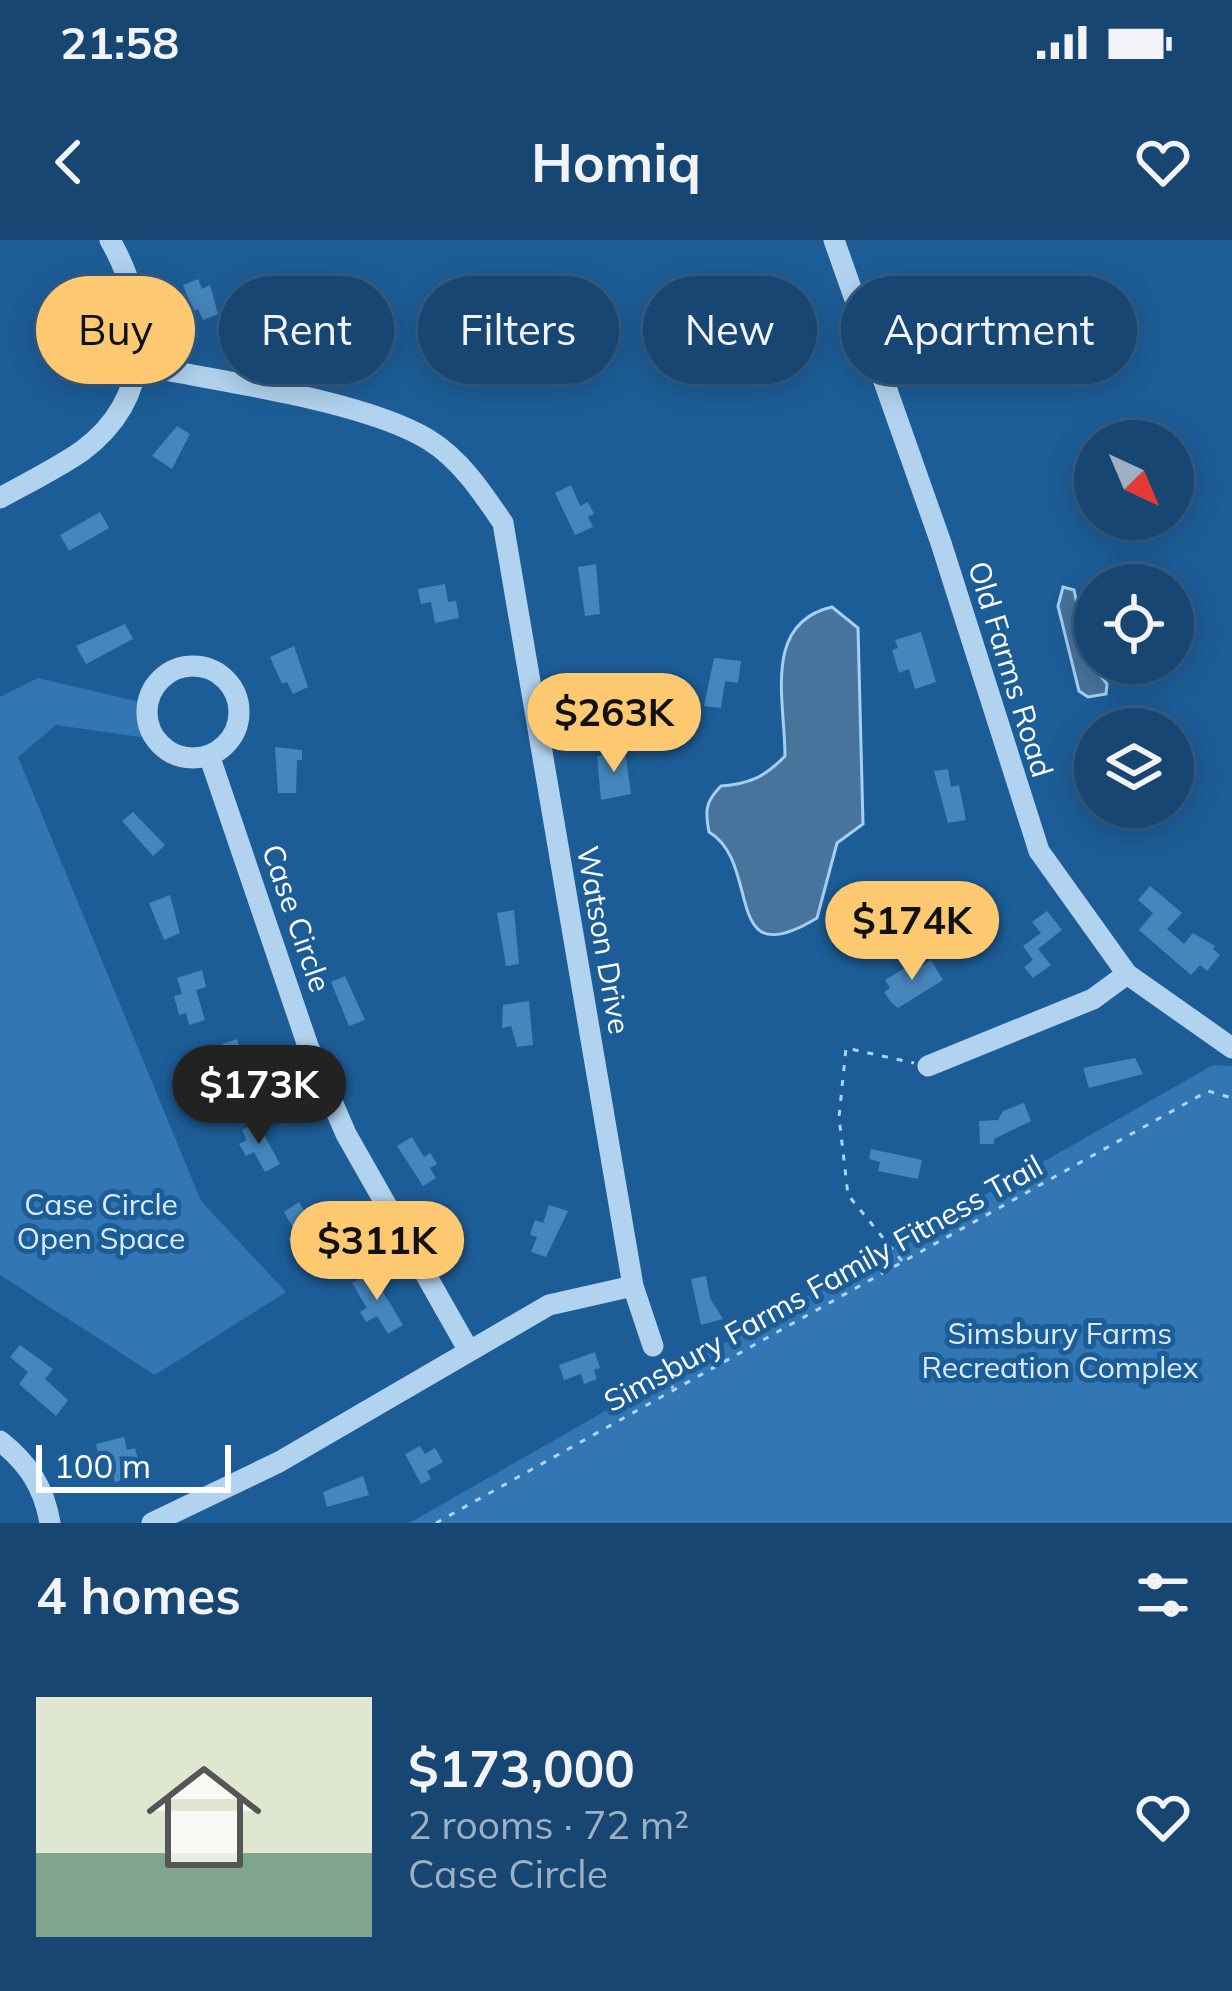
<!DOCTYPE html>
<meta charset="utf-8">
<style>
body{margin:0;font-family:Mulish,sans-serif;background:#235079;color:#f1f3f6;height:100vh;display:flex;flex-direction:column;font-size:45px;white-space:nowrap}
*{box-sizing:border-box;margin:0}
p{font-size:39px;color:#9eb1c3}
.icon{flex:none;width:66px;height:66px;fill:none;stroke:currentColor;stroke-width:2;stroke-linecap:round;stroke-linejoin:round}
.map{position:relative;height:1283px;overflow:hidden}
.side{display:flex;flex-direction:column;background:#164671;flex:1}
.side>*{flex:none}
.hud{position:absolute;left:36px;top:36px;width:1161px;height:108px;display:flex;gap:24px}
.needle{width:78px;rotate:136deg}
.tools{position:absolute;left:1074px;top:180px;display:grid;gap:24px}
.tools a{display:grid;place-items:center;width:120px;height:120px;border-radius:50%;background:#164671;box-shadow:0 6px 30px #0003,0 0 0 3px #355e84;font-size:60px}
.scale{position:absolute;left:36px;bottom:30px;width:195px;box-sizing:border-box;padding-left:12px;border:6px solid #fff;border-top:0;font-size:33px;line-height:42px;white-space:nowrap;color:#fff;-webkit-text-stroke:9px #1d5d97;paint-order:stroke}
.price{position:absolute;translate:-50% -102px;padding:0 27px;border-radius:42px;background:#fec971;color:#111;font-size:39px;line-height:78px;filter:drop-shadow(0 3px 6px #0008)}
.price::after{content:'';position:absolute;left:50%;top:72px;width:36px;height:27px;margin-left:-18px;background:inherit;clip-path:polygon(0 0,100% 0,50% 100%)}
.price.on{background:#222;color:#fff}
ul{padding:0;list-style:none}
li{display:flex;align-items:center;gap:36px;height:300px;padding:0 36px}
li span{display:grid;place-items:center;flex:none;width:336px;height:240px;border-radius:0px;color:#555}
li>.icon{margin-inline-start:auto}
span .icon{width:144px;height:144px;fill:#fffc;stroke-width:1}
li b{font-size:51px}
h2{display:flex;justify-content:space-between;align-items:center;height:144px;padding:0 36px;font-size:51px}
.tag{padding:0 42px;border-radius:54px;background:#164671;box-shadow:0 6px 30px #0003,0 0 0 3px #355e84;font-size:42px;line-height:108px}
.tag.on{background:#fec971;color:#111}
.status{display:flex;justify-content:space-between;align-items:center;height:84px;padding:0 60px;background:#164671;direction:ltr}
.status svg{height:33px;fill:currentColor}
header{display:flex;justify-content:space-between;align-items:center;height:156px;padding:0 36px;background:#164671;font-size:54px;font-weight:700}
.map>svg:first-child{display:block}
.green{fill:#3277b4}
.water{fill:#47739c;stroke:#a5cff1;stroke-width:3}
.building{fill:#4686bd}
.lines{fill:none;stroke-linecap:round;stroke-linejoin:round}
.path{stroke:#b2d3ef;stroke-width:3;stroke-dasharray:6 9;stroke-linecap:butt}
.minor{stroke:#b2d3ef;stroke-width:21}
.labels{text-anchor:middle;dominant-baseline:central;stroke-width:10;stroke-linejoin:round;paint-order:stroke}
.street-label{font-size:30px;fill:#fff;stroke:#1d5d97}
.park-label{font-size:30px;fill:#d8ebfb;stroke:#1d5d97}
</style>
<div class="status"><b>21:58</b><svg viewBox="0 0 49 12"><path d="M0 12V9h3v3zM5 12V6h3v6zM10 12V3h3v9zM15 12V0h3v12zM26 1h20v11H26zM47 4h2v5h-2z"/></svg></div>
<header><svg class="icon" aria-label="back" viewBox="0 0 24 24"><path d="M15 5l-7 7 7 7"/></svg>Homiq<svg class="icon" aria-label="heart" viewBox="0 0 24 24"><path d="M12 20l-8-8c-3-5 5-10 8-4 3-6 11-1 8 4z"/></svg></header>
<div class="map">
<svg width="1232" height="1283" viewBox="0 0 1232 1283">
<rect width="100%" height="100%" fill="#1d5d97"/>
<!-- green -->
<path class="green" d="M38,438L144,463L141,481L147,498L56,485L18,517L201,961L286,1052L155,1135L0,1035V457Z
M1213,825L1232,826V1283H409Z"/>
<!-- water -->
<path class="water" d="M1063,347L1074,350L1089,420L1107,444L1106,454L1088,457L1079,451L1058,366Z
M832,367L858,388L863,584L837,603L817,678C720,737 763,624 709,592C705,571 705,562 721,546C749,544 765,537 785,516C785,461 762,383 832,367Z"/>
<!-- building -->
<path class="building" d="M198,39L202,49L210,45L218,74L203,80L198,69L193,71L183,45Z
M787,81L790,102L779,103L782,123L769,125L758,85Z
M177,186L190,194L172,229L152,216Z
M571,245L580,266L588,262L594,274L588,277L593,287L575,295L555,253Z
M100,272L109,288L69,311L60,295Z
M596,324L600,374L585,376L578,327Z
M445,344L448,362L456,361L459,378L435,383L431,362L421,364L418,349Z
M125,384L133,399L86,424L76,406Z
M921,392L936,442L915,449L909,429L899,433L892,410L898,408L895,400Z
M294,406L308,447L293,454L287,442L282,444L270,417Z
M714,418L741,421L738,443L725,441L721,468L704,466Z
M275,507L302,510V520H297L296,553H278Z
M625,510L631,554L601,560L597,516Z
M948,529L951,547L959,545L966,580L948,583L934,531Z
M133,572L165,605L153,616L122,581Z
M1150,646L1182,673L1167,689L1184,704L1193,693L1215,706L1213,709L1220,715L1207,731L1200,725L1191,735L1139,690L1153,673L1138,660Z
M170,655L180,693L164,700L149,663Z
M514,670L519,724L506,726L497,673Z
M1047,671L1062,690L1038,709L1051,725L1033,738L1024,727L1033,720L1023,706L1041,693L1032,682Z
M931,720L943,740L898,768L891,762L884,752L890,748L885,740L915,722L919,728Z
M202,730L206,747L196,750L205,780L189,785L186,773L179,775L174,756L182,754L177,738Z
M345,736L365,780L349,786L331,742Z
M529,761L533,805L517,807L511,786L502,788L503,765Z
M237,799L250,847L235,852L231,839L221,843L217,829L229,825L222,804Z
M1135,818L1143,834L1089,848L1083,828Z
M1024,863L1031,881L994,899V904H980L979,881L998,880L1003,871Z
M257,882L280,924L265,932L254,912L246,916L239,904L247,900L242,890Z
M412,897L424,917L430,913L437,924L430,928L436,938L423,946L397,906Z
M871,909L922,920L918,939L878,931L880,922L869,919Z
M299,962L326,1007L312,1015L303,1002L294,1007L288,998L296,993L284,972Z
M549,965L568,971L546,1017L531,1012L537,997L530,995L535,980L543,983Z
M371,1032L403,1085L388,1094L377,1076L366,1082L360,1072L367,1068L352,1043Z
M706,1036L710,1058L723,1079L701,1085L691,1039Z
M20,1105L53,1129L45,1139L68,1160L56,1176L19,1144L28,1132L10,1117Z
M595,1112L600,1128L594,1130L597,1139L584,1144L581,1134L564,1140L559,1125Z
M124,1197L127,1210L135,1208L139,1223L127,1226L130,1238L115,1242L108,1217L100,1220L96,1204Z
M420,1206L425,1214L435,1208L443,1222L427,1231L431,1239L421,1244L405,1214Z
M363,1236L369,1255L327,1267L323,1252Z"/>
<g class="lines">
<!-- path -->
<path class="path" d="M902,1021L848,955L839,877L846,808L914,823
M659,1119L673,1148
M436,1283L1208,851L1232,858"/>
<!-- minor -->
<path class="minor" d="M834,0L941,303L1039,611L1127,734L1232,808
M139,125C217,141 364,160 429,200C461,220 482,252 503,283L633,1046L653,1106
M0,258C27,243 56,229 82,211C155,157 150,71 110,0
M147 472a46 46 0 1 1 92 0a46 46 0 1 1-92 0Z
M209,515L308,806L346,894L469,1111
M928,826L1093,759L1127,734
M0,1201C28,1223 44,1247 50,1283
M152,1283L279,1222L549,1065L633,1046"/>
</g>
<g class="labels">
<!-- street labels -->
<g class="street-label">
<text transform="translate(1011 429) rotate(73)">Old Farms Road</text>
<text transform="translate(297 678) rotate(71)">Case Circle</text>
<text transform="translate(604 700) rotate(80)">Watson Drive</text>
<text transform="translate(823 1043) rotate(-29)">Simsbury Farms Family Fitness Trail</text>
</g>
<!-- park labels -->
<g class="park-label">
<text x="101" y="964">Case Circle<tspan x="101" dy="34">Open Space</tspan></text>
<text x="1060" y="1093">Simsbury Farms<tspan x="1060" dy="34">Recreation Complex</tspan></text>
</g>
</g>
</svg>
<div class="tools">
<a><svg class="needle" viewBox="-14 -14 28 28"><path d="M0-13l5 13h-10z" fill="#e53935"/><path d="M0 13l5-13h-10z" fill="#9eb1c3"/></svg></a>
<a><svg class="icon" aria-label="locate" viewBox="0 0 24 24"><circle cx="12" cy="12" r="6"/><path d="M12 2v4M12 18v4M2 12h4M18 12h4"/></svg></a>
<a><svg class="icon" aria-label="layers" viewBox="0 0 24 24"><path d="M12 4l9 5-9 5-9-5zM3 14l9 5 9-5"/></svg></a>
</div>
<div class="scale">100 m</div>
<b class="price" style="left:614px;top:535px">$263K</b>
<b class="price" style="left:912px;top:743px">$174K</b>
<b class="price on" style="left:259px;top:907px">$173K</b>
<b class="price" style="left:377px;top:1063px">$311K</b>
<div class="hud">
<a class="tag on">Buy</a>
<a class="tag">Rent</a>
<a class="tag">Filters</a>
<a class="tag">New</a>
<a class="tag">Apartment</a>
</div>
</div>
<section class="side">
<h2>4 homes<svg class="icon" aria-label="filters" viewBox="0 0 24 24"><path d="M4 7h16M4 17h16"/><circle cx="9" cy="7" r="2"/><circle cx="15" cy="17" r="2"/></svg></h2>
<ul>
<li><span style="background:linear-gradient(#dfe7d0 65%,#7fa58c 0)"><svg class="icon" aria-label="home" viewBox="0 0 24 24"><path d="M3 11l9-7 9 7M6 9v11h12V9"/></svg></span><div><b>$173,000</b><p>2 rooms · 72 m²</p><p>Case Circle</p></div><svg class="icon" aria-label="heart" viewBox="0 0 24 24"><path d="M12 20l-8-8c-3-5 5-10 8-4 3-6 11-1 8 4z"/></svg></li>
</ul>
</section>
